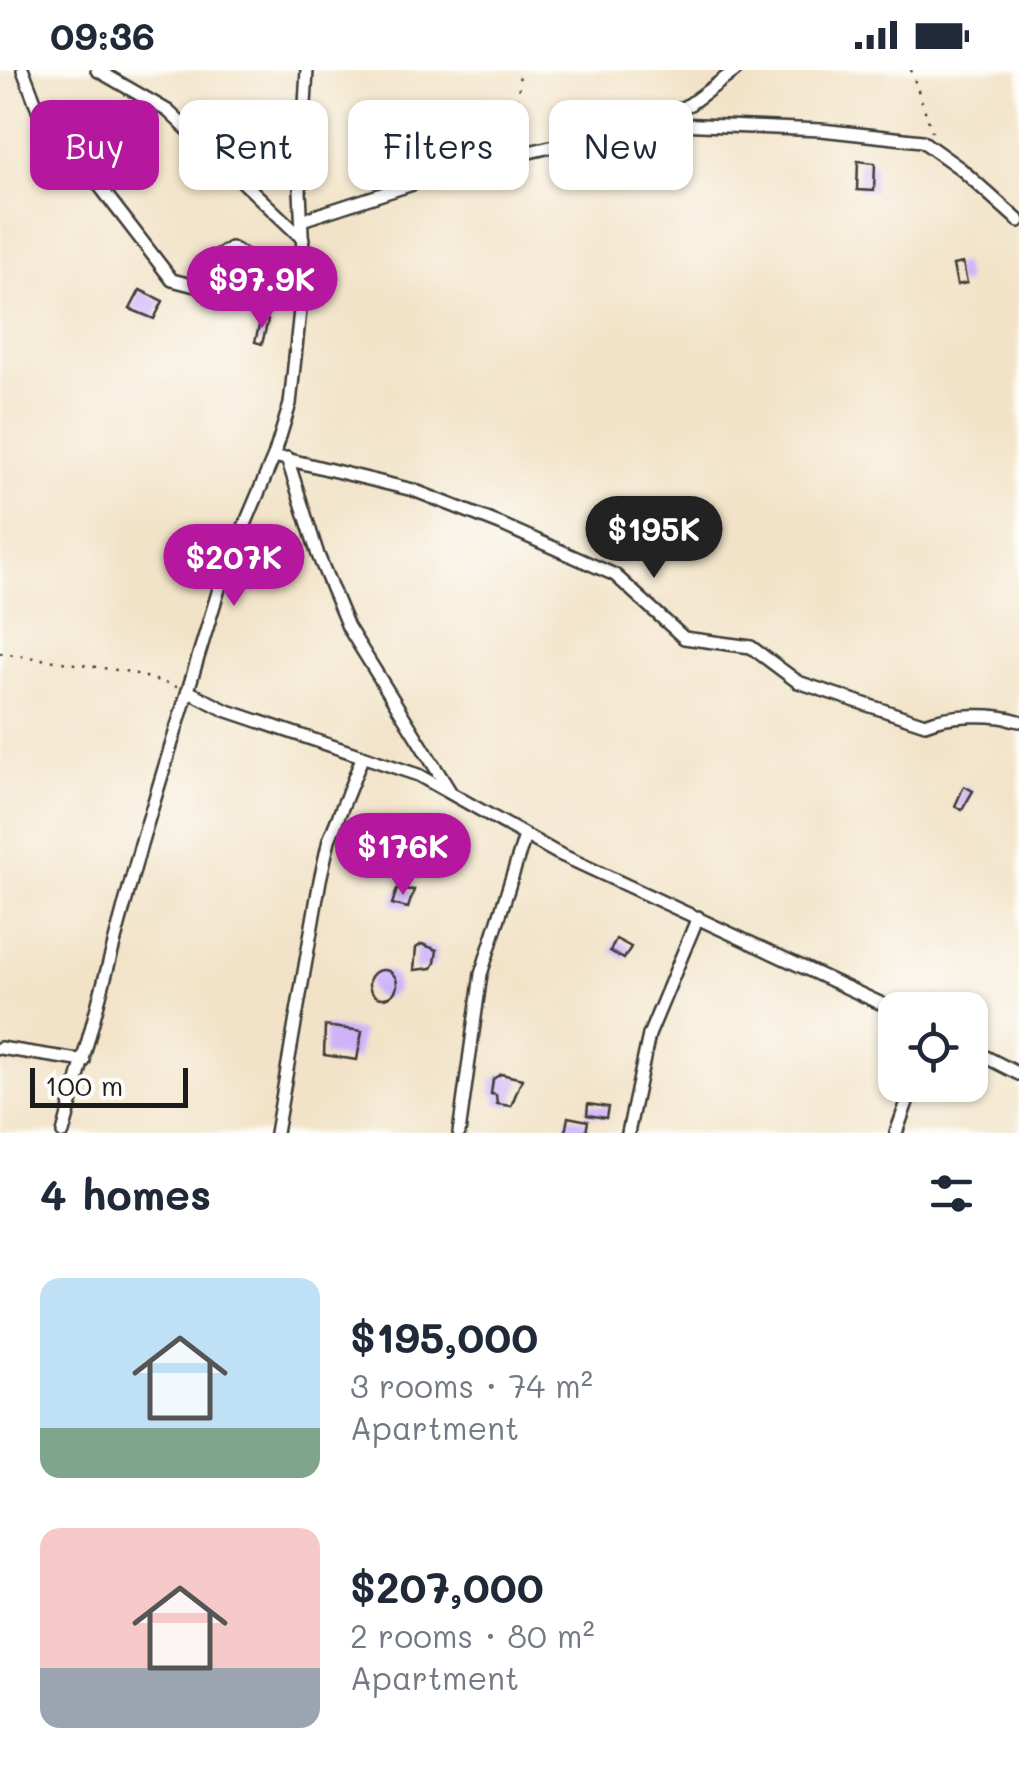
<!DOCTYPE html>
<meta charset="utf-8">
<style>
body{margin:0;font-family:Mali,sans-serif;background:#f6f6f7;color:#1f2937;height:100vh;display:flex;flex-direction:column;font-size:38px;white-space:nowrap}
*{box-sizing:border-box;margin:0}
p{font-size:32px;color:#747a83}
.icon{flex:none;width:55px;height:55px;fill:none;stroke:currentColor;stroke-width:2;stroke-linecap:round;stroke-linejoin:round}
.map{position:relative;height:1063px;overflow:hidden}
.panel{display:flex;flex-direction:column;background:#fff;flex:1}
.panel>*{flex:none}
.banner{position:absolute;left:30px;top:30px;width:960px;height:90px;display:flex;gap:20px}
.fabs{position:absolute;left:878px;top:922px;display:grid;gap:20px}
.fabs a{display:grid;place-items:center;width:110px;height:110px;border-radius:20px;background:#fff;box-shadow:0 2px 8px #0004;font-size:50px}
.scale{position:absolute;left:30px;bottom:25px;width:158px;box-sizing:border-box;padding-left:10px;border:5px solid #1c1c1c;border-top:0;font-size:28px;line-height:35px;white-space:nowrap;color:#1c1c1c;-webkit-text-stroke:8px #fdfcf7;paint-order:stroke}
.price{position:absolute;translate:-50% -85px;padding:0 22px;border-radius:35px;background:#b5179e;color:#fff;font-size:32px;line-height:65px;filter:drop-shadow(0 2px 5px #0008)}
.price::after{content:'';position:absolute;left:50%;top:60px;width:30px;height:22px;margin-left:-15px;background:inherit;clip-path:polygon(0 0,100% 0,50% 100%)}
.price.selected{background:#222;color:#fff}
ul{padding:0;list-style:none}
li{display:flex;align-items:center;gap:30px;height:250px;padding:0 40px}
li span{display:grid;place-items:center;flex:none;width:280px;height:200px;border-radius:20px;color:#555}
li>.icon{margin-inline-start:auto}
span .icon{width:120px;height:120px;fill:#fffc;stroke-width:1}
li b{font-size:42px}
h2{display:flex;justify-content:space-between;align-items:center;height:120px;padding:0 40px;font-size:42px}
.pill{padding:0 35px;border-radius:20px;background:#fff;box-shadow:0 2px 8px #0004;font-size:35px;line-height:90px}
.pill.selected{background:#b5179e;color:#fff}
.status{display:flex;justify-content:space-between;align-items:center;height:70px;padding:0 50px;background:#fff;direction:ltr}
.status svg{height:28px;fill:currentColor}
.map>svg:first-child{display:block}
.building{fill:#ceb3f9}
.lines{fill:none;stroke-linecap:round;stroke-linejoin:round}
.minor-casing{stroke:#3c3a36;stroke-width:16}
.path{stroke:#3c3a36;stroke-width:2.5;stroke-dasharray:2.5 8;stroke-linecap:butt}
.minor{stroke:#fff;stroke-width:11}
</style>
<div class="status"><b>09:36</b><svg viewBox="0 0 49 12"><path d="M0 12V9h3v3zM5 12V6h3v6zM10 12V3h3v9zM15 12V0h3v12zM26 1h20v11H26zM47 4h2v5h-2z"/></svg></div>
<div class="map">
<svg width="1019" height="1063" viewBox="0 0 1019 1063">
<rect width="100%" height="100%" fill="#fdfcf7"/>
<filter id="ink" filterUnits="userSpaceOnUse"><feTurbulence type="fractalNoise" baseFrequency=".01" numOctaves="2"/><feDisplacementMap in="SourceGraphic" scale="20" xChannelSelector="R" yChannelSelector="G"/><feConvolveMatrix kernelMatrix="1 2 1 2 8 2 1 2 1" color-interpolation-filters="sRGB"/></filter>
<filter id="wash" filterUnits="userSpaceOnUse"><feTurbulence type="fractalNoise" baseFrequency=".0048" numOctaves="4" result="noise"/><feDisplacementMap in="SourceGraphic" scale="40" xChannelSelector="R" yChannelSelector="G"/><feGaussianBlur stdDeviation="2.25" result="paint"/><feColorMatrix in="noise" values="0 0 0 0 0 0 0 0 0 0 0 0 0 0 0 0 0 1.4 0 .05"/><feComposite in="paint" operator="in"/></filter>
<g filter="url(#wash)">
<rect width="100%" height="100%" fill="#f2e3c8"/>
<g id="blocks">
<!-- building -->
<path class="building" d="M89,49L114,61L100,85L83,77L85,71L79,68Z
M858,91L875,93L874,121L857,120Z
M963,193L967,213L957,215L953,195Z
M140,220L163,231L154,249L130,239Z
M261,248L268,250L262,274L255,272Z
M964,716L973,721L962,740L955,736Z
M397,819L414,820L408,838L392,834Z
M616,869L631,877L624,889L610,881Z
M422,874L437,880L435,893L432,898L414,900L416,878Z
M369 914a14 14 0 1 1 28 0a14 14 0 1 1-28 0Z
M325,956L362,961L357,990L324,985Z
M501,1004L522,1009L511,1036L497,1034L496,1025L491,1024L493,1009Z
M588,1034L608,1037L606,1048L587,1045Z
M568,1047L588,1051L586,1063H565Z"/>
</g>
</g>
<g filter="url(#ink)">
<use href="#blocks" fill-opacity="0" stroke="#3c3a36" stroke-width="2.5"/>
<g class="lines">
<defs>
<path id="minor" d="M23,0L45,58L95,110L172,210L199,217L217,187L231,178L303,215
M97,0L168,41L303,169
M655,51L690,34L736,0
M302,150L462,98L651,53L821,60L922,71L961,99L1019,151
M274,386L413,420L500,454L615,505L684,568L751,577L798,612L925,654C949,644 994,643 1019,651
M287,388L318,485L348,557L451,723
M188,621L225,640L418,705L557,783L895,940
M0,978L84,991
M970,979L1019,1004
M63,1063L141,774L222,509L274,386L290,334L304,203L300,121L307,0
M276,1063L320,810L329,770L362,688
M459,1063L481,904L525,766
M628,1063L649,965L698,847
M896,1063L913,1015"/>
</defs>
<!-- minor casing -->
<use href="#minor" class="minor-casing"/>
<!-- path -->
<path class="path" d="M911,0L933,64
M515,72L520,0
M0,583L130,602L177,617"/>
<!-- minor -->
<use href="#minor" class="minor"/>
</g>
</g>
</svg>
<div class="fabs">
<a><svg class="icon" aria-label="locate" viewBox="0 0 24 24"><circle cx="12" cy="12" r="6"/><path d="M12 2v4M12 18v4M2 12h4M18 12h4"/></svg></a>
</div>
<div class="scale">100 m</div>
<b class="price" style="left:262px;top:261px">$97.9K</b>
<b class="price selected" style="left:654px;top:511px">$195K</b>
<b class="price" style="left:234px;top:539px">$207K</b>
<b class="price" style="left:403px;top:828px">$176K</b>
<div class="banner">
<a class="pill selected">Buy</a>
<a class="pill">Rent</a>
<a class="pill">Filters</a>
<a class="pill">New</a>
</div>
</div>
<section class="panel">
<h2>4 homes<svg class="icon" aria-label="filters" viewBox="0 0 24 24"><path d="M4 7h16M4 17h16"/><circle cx="9" cy="7" r="2"/><circle cx="15" cy="17" r="2"/></svg></h2>
<ul>
<li><span style="background:linear-gradient(#bfe0f5 75%,#7fa58c 0)"><svg class="icon" aria-label="home" viewBox="0 0 24 24"><path d="M3 11l9-7 9 7M6 9v11h12V9"/></svg></span><div><b>$195,000</b><p>3 rooms · 74 m²</p><p>Apartment</p></div></li>
<li><span style="background:linear-gradient(#f6c9c9 70%,#9aa5b1 0)"><svg class="icon" aria-label="home" viewBox="0 0 24 24"><path d="M3 11l9-7 9 7M6 9v11h12V9"/></svg></span><div><b>$207,000</b><p>2 rooms · 80 m²</p><p>Apartment</p></div></li>
</ul>
</section>
